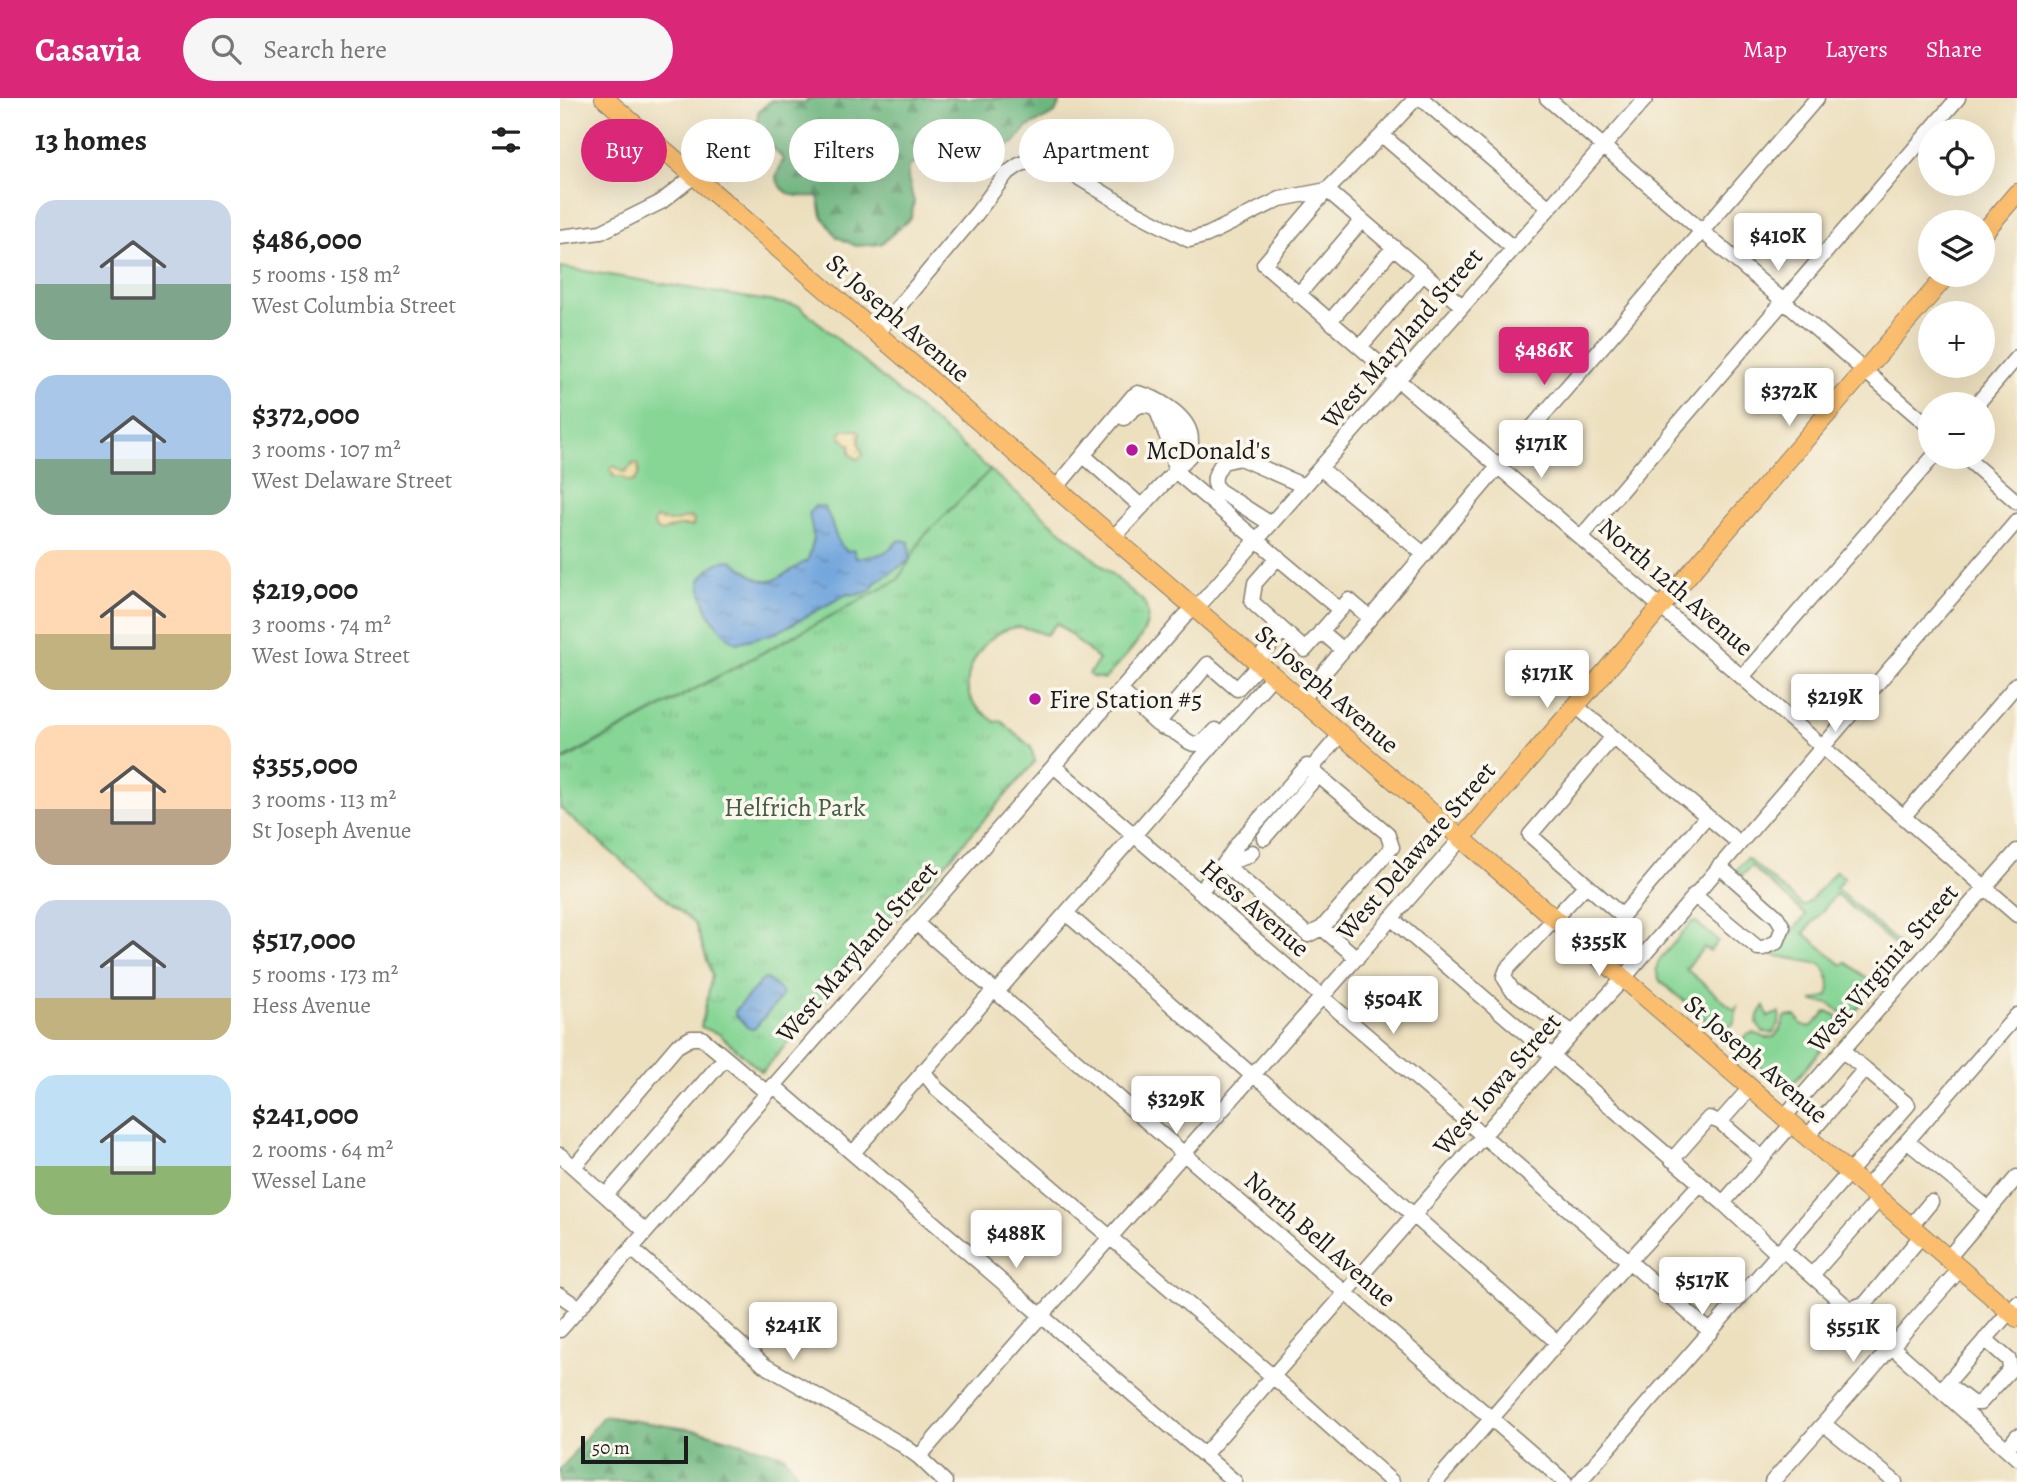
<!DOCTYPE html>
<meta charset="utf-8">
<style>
body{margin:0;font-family:Alegreya,serif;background:#f6f6f6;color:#222;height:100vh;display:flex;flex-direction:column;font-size:26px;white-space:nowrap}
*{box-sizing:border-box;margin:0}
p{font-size:23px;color:#767676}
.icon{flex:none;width:38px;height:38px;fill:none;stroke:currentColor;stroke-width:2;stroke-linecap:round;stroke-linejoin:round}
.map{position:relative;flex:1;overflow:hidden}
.sheet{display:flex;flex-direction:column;background:#fff;width:560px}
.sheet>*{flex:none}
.banner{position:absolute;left:21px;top:21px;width:665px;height:63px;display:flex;gap:14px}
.controls{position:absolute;left:1358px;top:21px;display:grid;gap:14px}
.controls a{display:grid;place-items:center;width:77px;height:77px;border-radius:50%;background:#fff;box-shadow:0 7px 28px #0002;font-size:35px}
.scale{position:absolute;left:21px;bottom:18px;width:107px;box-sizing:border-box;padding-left:7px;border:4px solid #1c1c1c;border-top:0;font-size:19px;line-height:24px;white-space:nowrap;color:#1c1c1c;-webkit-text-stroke:5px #fbf7ec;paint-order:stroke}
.price{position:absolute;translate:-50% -60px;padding:0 16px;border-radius:7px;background:#fff;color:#222;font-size:23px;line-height:46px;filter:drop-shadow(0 2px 4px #0008)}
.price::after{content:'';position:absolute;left:50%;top:42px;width:21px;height:16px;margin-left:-10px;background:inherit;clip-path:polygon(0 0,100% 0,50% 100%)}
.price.active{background:#db2777;color:#fff}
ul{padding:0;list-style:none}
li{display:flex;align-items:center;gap:21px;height:175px;padding:0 35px}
li span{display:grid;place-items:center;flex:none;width:196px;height:140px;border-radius:21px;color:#555}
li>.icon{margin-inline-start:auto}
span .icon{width:84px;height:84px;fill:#fffc;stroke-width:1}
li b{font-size:30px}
h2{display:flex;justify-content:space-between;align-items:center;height:84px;padding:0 35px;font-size:30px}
.chip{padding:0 24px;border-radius:32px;background:#fff;box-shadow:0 7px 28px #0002;font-size:24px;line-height:63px}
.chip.active{background:#db2777;color:#fff}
header{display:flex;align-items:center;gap:42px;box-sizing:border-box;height:98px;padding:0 35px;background:#db2777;color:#fff}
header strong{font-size:33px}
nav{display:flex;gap:38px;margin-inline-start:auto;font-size:24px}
.search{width:490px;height:63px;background:#f6f6f6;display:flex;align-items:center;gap:18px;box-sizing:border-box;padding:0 24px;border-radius:38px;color:#767676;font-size:26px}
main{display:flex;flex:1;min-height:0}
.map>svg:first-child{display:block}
.grass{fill:#87d696;stroke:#527959;stroke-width:2}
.forest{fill:url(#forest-firs);stroke:#446a4e;stroke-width:2}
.sand{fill:url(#sand-dots);stroke:#857b5d;stroke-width:2}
.park{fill:url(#park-tufts);stroke:#527959;stroke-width:2}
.water{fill:url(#water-ripples);stroke:#46607c;stroke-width:2}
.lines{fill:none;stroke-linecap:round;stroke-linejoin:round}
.minor-casing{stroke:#847e6e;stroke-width:17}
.major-casing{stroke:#847e6e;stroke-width:20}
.minor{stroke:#fff;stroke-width:14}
.major{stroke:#fbbe6e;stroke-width:18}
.poi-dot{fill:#b5179e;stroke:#fbf7ec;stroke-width:2.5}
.labels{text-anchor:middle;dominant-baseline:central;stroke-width:7;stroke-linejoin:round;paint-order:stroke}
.street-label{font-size:26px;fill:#1c1c1c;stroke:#fbf7ec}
.poi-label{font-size:26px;fill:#1c1c1c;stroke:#fbf7ec;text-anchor:start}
.park-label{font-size:26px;fill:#415d47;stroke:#fbf7ec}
</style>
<header>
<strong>Casavia</strong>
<div class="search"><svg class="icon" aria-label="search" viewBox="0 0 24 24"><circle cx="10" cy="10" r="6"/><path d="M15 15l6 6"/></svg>Search here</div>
<nav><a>Map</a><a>Layers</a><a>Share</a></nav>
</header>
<main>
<section class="sheet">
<h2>13 homes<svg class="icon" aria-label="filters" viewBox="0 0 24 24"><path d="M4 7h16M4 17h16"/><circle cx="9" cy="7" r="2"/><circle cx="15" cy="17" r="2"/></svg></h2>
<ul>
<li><span style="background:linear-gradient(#c9d6e8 60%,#7fa58c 0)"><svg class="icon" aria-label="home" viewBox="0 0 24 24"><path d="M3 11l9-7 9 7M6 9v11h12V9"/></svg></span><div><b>$486,000</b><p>5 rooms · 158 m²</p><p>West Columbia Street</p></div></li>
<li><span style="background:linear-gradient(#a9c7e8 60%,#7fa58c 0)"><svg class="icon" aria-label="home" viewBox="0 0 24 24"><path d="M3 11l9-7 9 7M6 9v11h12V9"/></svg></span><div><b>$372,000</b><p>3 rooms · 107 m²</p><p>West Delaware Street</p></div></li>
<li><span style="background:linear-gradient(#ffd9b3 60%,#c2b280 0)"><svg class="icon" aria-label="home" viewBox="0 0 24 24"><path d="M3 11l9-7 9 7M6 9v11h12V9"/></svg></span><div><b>$219,000</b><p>3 rooms · 74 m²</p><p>West Iowa Street</p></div></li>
<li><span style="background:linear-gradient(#ffd9b3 60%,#b9a48a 0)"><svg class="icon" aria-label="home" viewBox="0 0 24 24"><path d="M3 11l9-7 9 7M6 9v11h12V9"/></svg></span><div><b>$355,000</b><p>3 rooms · 113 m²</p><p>St Joseph Avenue</p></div></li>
<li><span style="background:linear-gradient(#c9d6e8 70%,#c2b280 0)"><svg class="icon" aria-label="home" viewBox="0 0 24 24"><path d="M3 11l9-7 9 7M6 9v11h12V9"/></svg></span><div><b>$517,000</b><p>5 rooms · 173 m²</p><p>Hess Avenue</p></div></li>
<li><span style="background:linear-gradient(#bfe0f5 65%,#8fb573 0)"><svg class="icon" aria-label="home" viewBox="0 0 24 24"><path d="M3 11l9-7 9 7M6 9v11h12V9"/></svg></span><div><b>$241,000</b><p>2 rooms · 64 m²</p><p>Wessel Lane</p></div></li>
</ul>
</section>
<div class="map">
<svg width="1457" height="1384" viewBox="0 0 1457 1384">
<defs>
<pattern id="forest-firs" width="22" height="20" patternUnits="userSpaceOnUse" patternTransform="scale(1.75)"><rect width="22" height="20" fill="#6db77f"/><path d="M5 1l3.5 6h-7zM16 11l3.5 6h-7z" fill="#599467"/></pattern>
<pattern id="sand-dots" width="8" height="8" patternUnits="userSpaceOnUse" patternTransform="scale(1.75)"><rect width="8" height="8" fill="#eeda9e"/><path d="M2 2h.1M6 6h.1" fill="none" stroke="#ccba88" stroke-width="1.8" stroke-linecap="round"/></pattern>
<pattern id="park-tufts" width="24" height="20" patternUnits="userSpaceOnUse" patternTransform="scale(1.75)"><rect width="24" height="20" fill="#87d696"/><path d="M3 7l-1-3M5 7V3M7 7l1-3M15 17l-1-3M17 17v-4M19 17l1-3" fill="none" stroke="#74b781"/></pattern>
<pattern id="water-ripples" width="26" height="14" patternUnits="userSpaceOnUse" patternTransform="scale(1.75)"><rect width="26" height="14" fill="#71a5dd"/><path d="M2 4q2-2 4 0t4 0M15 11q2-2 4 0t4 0" fill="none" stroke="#5c86b2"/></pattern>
</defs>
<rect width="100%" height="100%" fill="#fbf7ec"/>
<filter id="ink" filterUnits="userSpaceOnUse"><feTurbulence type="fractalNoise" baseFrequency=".0143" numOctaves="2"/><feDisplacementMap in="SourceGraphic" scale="14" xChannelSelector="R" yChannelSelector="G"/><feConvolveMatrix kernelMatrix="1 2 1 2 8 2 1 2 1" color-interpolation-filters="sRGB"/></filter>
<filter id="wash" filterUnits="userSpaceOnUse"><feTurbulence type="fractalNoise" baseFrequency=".00686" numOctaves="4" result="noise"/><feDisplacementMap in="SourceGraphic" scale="28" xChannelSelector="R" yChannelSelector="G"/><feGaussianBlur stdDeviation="1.57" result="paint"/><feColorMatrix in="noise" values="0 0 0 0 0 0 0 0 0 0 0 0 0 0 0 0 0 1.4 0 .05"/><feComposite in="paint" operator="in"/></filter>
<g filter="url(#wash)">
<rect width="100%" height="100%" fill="#ede0bf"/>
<!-- grass -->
<path class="grass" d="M0,169L239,208L430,372L362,440L338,482L0,663Z
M1187,760L1243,808L1251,802L1276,773L1284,780L1276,790L1346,852L1344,855L1276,796L1244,835L1282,867L1286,864L1317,888L1292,917L1286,918L1270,906L1252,903L1268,898C1272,886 1269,876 1261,866L1212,857L1246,817L1191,768L1182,778L1176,773Z
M1132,824H1136L1158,843L1150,853L1144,849L1126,871L1174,912L1177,909L1174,925L1166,932L1156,930L1100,883C1096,875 1095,869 1100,861Z
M1204,908L1208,919L1220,914L1219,926L1213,935L1203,934L1197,926L1198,917Z
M1266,914C1275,915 1281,919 1280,929L1235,983L1220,986L1181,952C1179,942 1185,936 1194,935L1206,940L1214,939L1221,931L1226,918H1236L1242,927L1251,929Z"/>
<!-- forest -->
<path class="forest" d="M249,0H502L495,15L466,30L454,45L437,52L413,50L378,55L362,60L349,69L348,80L354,104L351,120L321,146L296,148L277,139L262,118L258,98C238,99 224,100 216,80L223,61L197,31L198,14L212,2L245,5Z
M43,1318L141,1333L224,1357L243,1384H0V1372Z"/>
<!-- sand -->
<path class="sand" d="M284,332H296L300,335L299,345L303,357L297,361L290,356V347L281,340L280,335Z
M74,365L78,366L79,375L75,383L70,384L61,379H54L50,371L54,368L63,374L67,372Z
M131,419L134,422L133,428H118L101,434L95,430L94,425L96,420L111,424Z"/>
<!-- park -->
<path class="park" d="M430,372L583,503C601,531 561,561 545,581L532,579L529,576L539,562L497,525L486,537C478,534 468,530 460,529C428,528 393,578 414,606C419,612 428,618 435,624L441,623L471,649L475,664L202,974L159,936L141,929L152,877L135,826L0,710V664L338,482L362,440Z"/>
<!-- water -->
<path class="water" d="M255,408L264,409C274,423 273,443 287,453L294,452L296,460C305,459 316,459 325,454C335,449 336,438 349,444L350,462L316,484L310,493L297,497L287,496L216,535L176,545C154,530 142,509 140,482C149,470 157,462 172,462C211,494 207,486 248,462L254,441L249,415Z
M207,881L223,895L221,900L194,931H190L175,917V913L202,882Z"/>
</g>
<g filter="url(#ink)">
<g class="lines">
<defs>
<path id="minor" d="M856,0L822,37L953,150
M861,0L988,109
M987,0L1370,329
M822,37L767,92L902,208
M767,92L704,166L1457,817
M0,139L41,134L101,104L134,78
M738,197L802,122
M770,223L834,149
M316,236L417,115L446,76L459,67L472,62L482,61L498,67L575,114L629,142L647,137L720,101L767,92
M800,249L864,175
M1417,306L1457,259
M596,310L610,347L615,373L780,512L745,552L692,504L695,485L718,459
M564,320C569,315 575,308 582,307C596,306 612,320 618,332C622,342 621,354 620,366
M523,357L582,409
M1405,359L1457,404
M760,370L865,457
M495,391L573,298L578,295C596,299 625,316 630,335C632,342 631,349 630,357L552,441
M711,426L658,392C651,382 656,374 663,364L680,360L744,388
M1021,439L1398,0
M635,512L1086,0
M780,512L789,502L810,520
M761,533L783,552
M696,564L723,532
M1183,578L1373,359
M560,592L597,626L648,566L677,591L699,567
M740,603L938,369L1257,0
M1016,608L1179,745
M601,629C628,633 629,663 655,632
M1053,639L970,737L1062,818L1147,718
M494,668L1151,1234
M751,671L780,637
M1344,718L1457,586
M704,740L758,677
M664,766L688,758L692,754
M639,794L664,766L679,744L747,668L827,735L832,749L762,830L748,837L664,766
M1134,797L1198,850H1203L1217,844L1223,829L1217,819L1159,768
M506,815L693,978L703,984L998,1245
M831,820L1163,1105L1219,1157
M356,825L1005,1384
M762,830L797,860
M437,894L713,578
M1013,935L952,892L944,879L947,871L1026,787
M1283,953L1305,971
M363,973L377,991L746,1307L832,1384
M213,987L675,1384
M1190,990L1160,1024L1202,1060
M1224,1019L1457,753
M1347,1043L1429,1111
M293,1055L434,892
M0,1057L85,1133
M1112,1062L1149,1020L1160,1024
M14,1069L117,948L131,940H142L206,994
M1306,1090L1457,917
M46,1097L165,960
M1163,1105L1232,1026
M1351,1128L1371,1104
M71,1150L204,1267L341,1346L359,1359L385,1384
M1223,1152L1457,1360
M1388,1160L1457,1079
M1252,1177L1319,1101
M0,1197L19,1210
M1290,1211L1306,1205L1362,1137
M0,1232L632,510
M1387,1286L1412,1305H1420L1450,1272L1449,1262L1425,1241
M1382,1291L1457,1205
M1264,1326L1335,1384
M1447,1351L1457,1338
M644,1357L1013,935L1064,880L1457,423
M359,1359L443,1261L901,741
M876,1384L1069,1163L1140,1086
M1019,1384L1348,1007L1305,971L1247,1039
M1212,1384L1400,1171"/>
<path id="major" d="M44,0L1457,1220
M1423,135L1457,95
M901,741L1387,177"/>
</defs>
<!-- minor casing -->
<use href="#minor" class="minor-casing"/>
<!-- major casing -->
<use href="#major" class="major-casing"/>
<!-- minor -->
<use href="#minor" class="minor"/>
<!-- major -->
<use href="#major" class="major"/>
</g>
</g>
<!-- markers -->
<g class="poi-dot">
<circle cx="572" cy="352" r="7"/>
<circle cx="475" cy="601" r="7"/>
</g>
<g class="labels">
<!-- street labels -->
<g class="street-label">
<text transform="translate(338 220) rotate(41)">St Joseph Avenue</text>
<text transform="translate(842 240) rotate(-49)">West Maryland Street</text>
<text transform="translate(1116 489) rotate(41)">North 12th Avenue</text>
<text transform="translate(767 591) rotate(41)">St Joseph Avenue</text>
<text transform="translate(856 753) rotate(-49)">West Delaware Street</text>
<text transform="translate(695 810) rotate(41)">Hess Avenue</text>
<text transform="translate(297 854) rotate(-49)">West Maryland Street</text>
<text transform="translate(1323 870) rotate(-49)">West Virginia Street</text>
<text transform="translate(1196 961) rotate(41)">St Joseph Avenue</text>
<text transform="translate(937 986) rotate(-49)">West Iowa Street</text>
<text transform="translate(760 1141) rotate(41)">North Bell Avenue</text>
</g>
<!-- poi labels -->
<g class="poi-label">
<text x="586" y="352">McDonald's</text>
<text x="489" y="601">Fire Station #5</text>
</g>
<!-- park labels -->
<g class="park-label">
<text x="235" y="709">Helfrich Park</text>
</g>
</g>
</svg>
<div class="controls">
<a><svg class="icon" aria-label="locate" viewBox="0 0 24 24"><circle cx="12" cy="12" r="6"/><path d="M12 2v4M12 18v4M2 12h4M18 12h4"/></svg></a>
<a><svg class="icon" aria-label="layers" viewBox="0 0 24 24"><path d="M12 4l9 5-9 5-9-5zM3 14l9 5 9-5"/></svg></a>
<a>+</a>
<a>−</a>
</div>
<div class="scale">50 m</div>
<b class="price" style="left:1218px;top:175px">$410K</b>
<b class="price active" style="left:984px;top:289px">$486K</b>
<b class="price" style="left:1229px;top:330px">$372K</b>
<b class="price" style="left:981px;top:382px">$171K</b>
<b class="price" style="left:987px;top:612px">$171K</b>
<b class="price" style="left:1275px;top:636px">$219K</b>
<b class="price" style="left:1039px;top:880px">$355K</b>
<b class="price" style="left:833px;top:938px">$504K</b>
<b class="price" style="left:616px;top:1038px">$329K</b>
<b class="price" style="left:456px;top:1172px">$488K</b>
<b class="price" style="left:1142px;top:1219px">$517K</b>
<b class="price" style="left:233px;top:1264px">$241K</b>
<b class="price" style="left:1293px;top:1266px">$551K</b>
<div class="banner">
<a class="chip active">Buy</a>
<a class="chip">Rent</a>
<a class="chip">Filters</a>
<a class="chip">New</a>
<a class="chip">Apartment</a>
</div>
</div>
</main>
